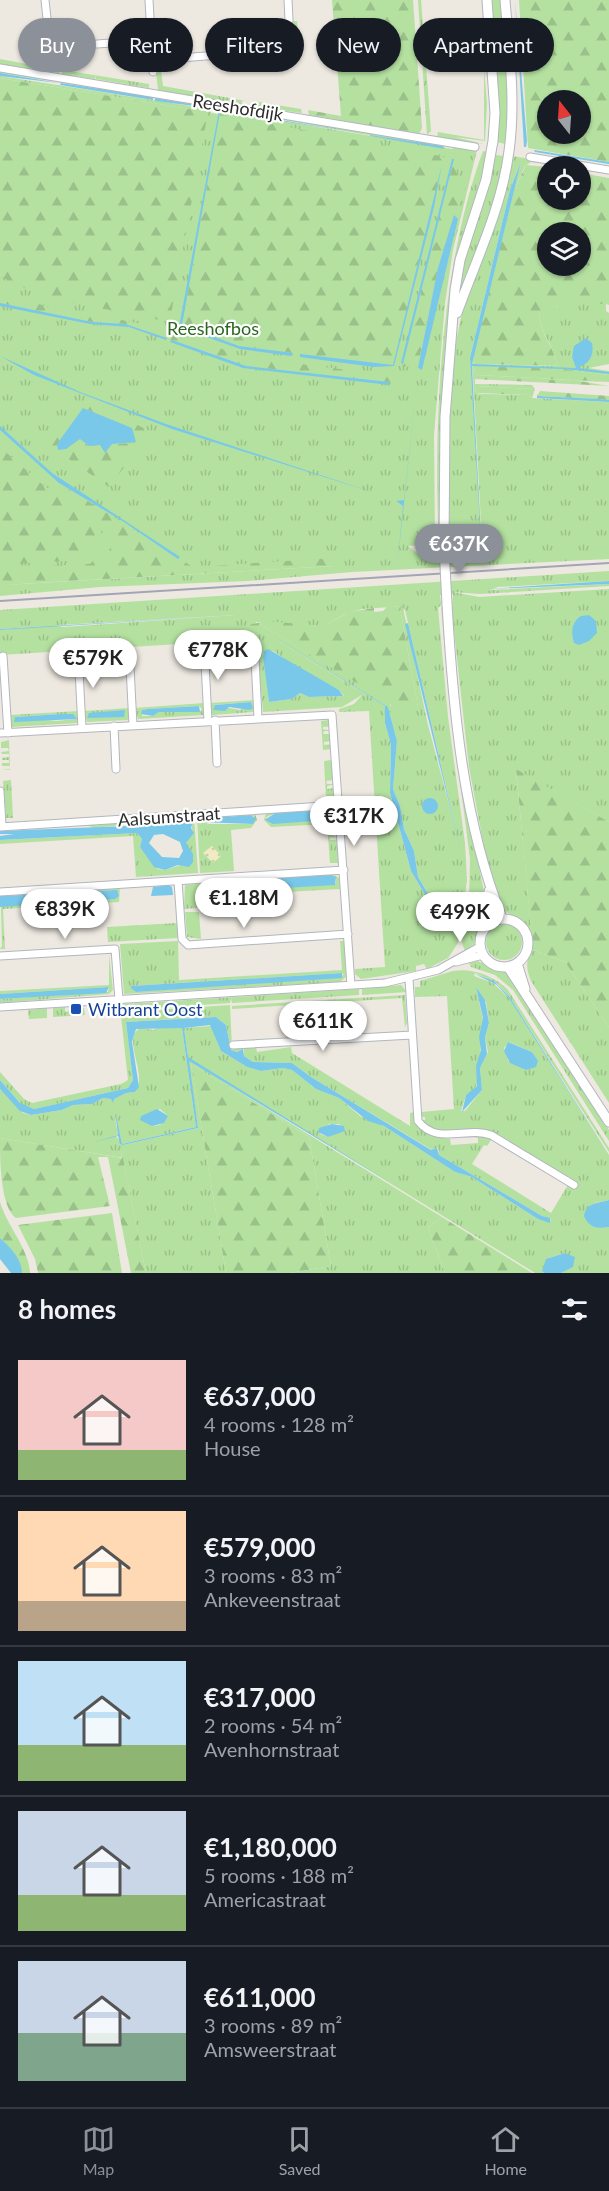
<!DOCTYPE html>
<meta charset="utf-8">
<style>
body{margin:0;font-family:Lato,sans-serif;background:#20242c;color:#f1f3f6;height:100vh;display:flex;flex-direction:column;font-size:22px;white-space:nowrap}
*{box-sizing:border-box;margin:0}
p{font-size:20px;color:#9ea1a6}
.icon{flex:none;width:33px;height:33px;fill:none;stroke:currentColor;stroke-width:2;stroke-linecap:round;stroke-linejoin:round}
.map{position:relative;height:1273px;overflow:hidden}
.panel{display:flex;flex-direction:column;background:#171b24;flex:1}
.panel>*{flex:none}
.guide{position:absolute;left:18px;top:18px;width:573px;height:54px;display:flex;gap:12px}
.needle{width:39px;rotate:343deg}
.buttons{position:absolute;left:537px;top:90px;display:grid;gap:12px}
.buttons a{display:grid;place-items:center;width:54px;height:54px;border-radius:50%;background:#171b24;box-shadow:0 2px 4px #0004;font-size:30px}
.price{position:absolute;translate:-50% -51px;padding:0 14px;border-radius:21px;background:#fff;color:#222;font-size:20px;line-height:39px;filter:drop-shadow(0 2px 3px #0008)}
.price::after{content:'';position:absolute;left:50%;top:36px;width:18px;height:14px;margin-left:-9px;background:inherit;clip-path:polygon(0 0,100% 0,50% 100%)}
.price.current{background:#8c9099;color:#fff}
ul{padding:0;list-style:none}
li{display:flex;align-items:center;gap:18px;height:150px;padding:0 18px}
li+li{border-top:2px solid #363941}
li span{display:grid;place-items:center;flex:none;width:168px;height:120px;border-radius:0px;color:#555}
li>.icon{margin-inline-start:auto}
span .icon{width:72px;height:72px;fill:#fffc;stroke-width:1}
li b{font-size:26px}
h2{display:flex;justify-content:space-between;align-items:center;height:72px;padding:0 18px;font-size:26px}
.pill{padding:0 21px;border-radius:27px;background:#171b24;box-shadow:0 2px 4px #0004;font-size:21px;line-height:54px}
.pill.current{background:#8c9099;color:#fff}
.menu{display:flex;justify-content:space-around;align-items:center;height:84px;border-top:2px solid #363941;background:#171b24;font-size:16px;color:#9ea1a6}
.menu a{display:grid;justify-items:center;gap:3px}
.menu .current{color:#8c9099}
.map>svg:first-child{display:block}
.grass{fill:url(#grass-tufts);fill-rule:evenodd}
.forest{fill:url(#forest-firs);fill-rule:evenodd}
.sand{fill:url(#sand-dots)}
.water{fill:#79c8ea;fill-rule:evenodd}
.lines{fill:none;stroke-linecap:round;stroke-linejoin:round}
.minor-casing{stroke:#b3b6bf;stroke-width:9}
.secondary-casing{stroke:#b3b6bf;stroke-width:11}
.minor{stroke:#fff;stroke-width:7}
.secondary{stroke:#fff;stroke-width:9}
.rail{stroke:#a3a5b6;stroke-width:2}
.secondary-bridge-casing{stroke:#b3b6bf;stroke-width:11;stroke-linecap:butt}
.secondary-bridge{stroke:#fff;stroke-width:9}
.transit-dot{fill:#1a4fb4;stroke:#fff;stroke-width:2}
.labels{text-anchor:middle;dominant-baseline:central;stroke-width:4.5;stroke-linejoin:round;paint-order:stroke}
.street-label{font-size:18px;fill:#2d2d2d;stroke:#fff}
.park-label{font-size:18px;fill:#2b681f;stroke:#fff}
.transit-label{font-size:18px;fill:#164399;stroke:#fff;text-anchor:start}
</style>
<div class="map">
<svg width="609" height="1273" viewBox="0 0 609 1273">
<defs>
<pattern id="grass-tufts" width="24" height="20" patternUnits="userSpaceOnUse" patternTransform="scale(1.5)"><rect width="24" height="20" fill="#b4e1a0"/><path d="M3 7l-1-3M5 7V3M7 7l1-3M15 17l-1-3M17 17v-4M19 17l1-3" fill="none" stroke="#9bc18a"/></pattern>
<pattern id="forest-firs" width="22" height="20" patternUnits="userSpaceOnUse" patternTransform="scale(1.5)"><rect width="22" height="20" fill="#b4e1a0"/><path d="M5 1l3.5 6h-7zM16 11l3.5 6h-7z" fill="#9bc18a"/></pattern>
<pattern id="sand-dots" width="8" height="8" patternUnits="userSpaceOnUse" patternTransform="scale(1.5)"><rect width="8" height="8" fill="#f0ebc5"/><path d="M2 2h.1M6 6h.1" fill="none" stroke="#cecaaa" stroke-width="1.8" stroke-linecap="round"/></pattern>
</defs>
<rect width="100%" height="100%" fill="#ede8e0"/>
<!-- grass -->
<path class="grass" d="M418,0H421L431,131L427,135Z
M490,0H501L509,102L505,144L497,142Z
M297,21L298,34L283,35L282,22Z
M60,33L63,70L149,84V88L96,79V76L95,79L62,74L61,50L52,42Z
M50,45L57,52L59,73L0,64V59L32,65ZM50,48L51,49L57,66L38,62Z
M160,63L163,86L246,101L243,100L241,104L199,97L198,92V97L158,90L155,64Z
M484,67L487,104L485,141L454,137L484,144L437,137L438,132L484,140V68H480Z
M0,70L210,105L211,113L219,114L223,111L442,148L222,109L218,111L220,106L444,145L445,148L453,149L454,146L477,150L453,250L445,303L434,435L435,544L408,546C425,563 456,562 471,544H451L449,547C447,473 444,395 460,322C472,266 494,211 512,156L573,166L531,162L525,166L514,190L473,356L475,364L557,366C555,345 537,331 540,311L557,307L561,300L569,295L521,282L548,200H580L609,180V305L606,304V311L609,313V364L589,368L609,371V375L565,369L474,367L475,374L478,375L609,382L475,378V384L532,385L535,389L475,386L476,393L481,394L529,395L532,398L609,402V559L352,572L248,581L100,587L0,596V82L201,111L0,78V76L209,109L153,97L0,73ZM521,162L472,358L483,559L470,358L510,190ZM548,232H580V266H548ZM334,560V566L3,585Z
M253,101L301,109L302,113L272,109L267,104L265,108L256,106Z
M483,151L488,152L450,307L441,414L439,547C433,425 440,267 483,151Z
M496,155L504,156L499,185L461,293L458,292L461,270Z
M609,571V581L498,587L490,590L609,584V586L480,594L453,592L479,597L609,589V822L516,770L532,937L525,924L501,908L486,858L469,767L452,613L453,594L440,595L472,833L488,911L474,944L465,951L462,943L469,901L470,859L448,689L441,605L438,608L448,717L465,843L467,880L458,943L448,958L427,969L424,964L416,966V971L361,979L355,974V969L385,967L369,711L339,712V709L354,704L362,695L342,707L263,712L257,650L260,649L259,639L0,655V630L48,626L0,629V610ZM406,606L400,608L418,707L390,706L391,703L260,624L254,627L256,622L324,626L345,614L362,609ZM403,608L405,610L457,834L428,725ZM236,615L64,627L57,626L59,625ZM257,628L388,707L397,741L393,789L400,806L404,829L414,851L418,877L434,904L452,923L453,931L430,903L411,871L390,793L391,745L385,723V706ZM273,651L296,667L339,690L344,696L309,697L300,693L292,699L269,702L263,654Z
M255,700L253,712L212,715L210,703ZM251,702L252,704L240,710L213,705Z
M204,703L203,715L138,719L135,708ZM199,706L202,709L200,712H159L153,716H142V710L148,709Z
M129,708L128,720L87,722L84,711Z
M79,711L77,723L11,727L9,715ZM60,714L76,719L56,721L15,717Z
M329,720L330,726L323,727V729L331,731H324L323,734H331V741L324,742V745L332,744V749L323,750L321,721Z
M9,740L10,770H2L10,769V766H2V763H9V760H2V758L9,757V754H2L1,752L9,751L8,748H1V742Z
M332,760L334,780L326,781L327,784H334L327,786V789L334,788V798H326L324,761Z
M11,780L13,818H6L3,781Z
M333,809L337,832L330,833V835L337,837H330V840H337L338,863H330L327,824L271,827L264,820L266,813ZM324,810L326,820L265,818L275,813Z
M255,813L257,820L251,828L231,830L234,871L200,873L197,817ZM251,815L254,816L253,824H206L233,816Z
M194,817L198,873L136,877L133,836L0,844V840L137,833L142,839L140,847L158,869L165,870L181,865L186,843L193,833L190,818L94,828L87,825L0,829Z
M332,874L339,878L340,889L268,893L262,885L263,878ZM336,877V883L263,885L264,881Z
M252,879L254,886L249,894L197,896V908L184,909L185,885ZM249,881L250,890L227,891L218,889Z
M120,887L119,902L3,909L5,949H0L2,946L1,906L115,899L112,890L107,893L88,891L0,894Z
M185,912H199L201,939L187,937Z
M177,923L178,938L108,942L107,927Z
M486 942a18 18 0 1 1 36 0a18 18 0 1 1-36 0Z
M178,941L179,980L342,970L340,941H344L346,977L340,982L124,994L120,944ZM342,973L344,975L136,992L132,986Z
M533,950L565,962L609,1027V1103L531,981C526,968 525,961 533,950Z
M109,955L113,990L109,994L0,1003V999L108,992L109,987L0,994V991L109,985Z
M477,961L503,970L511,977L609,1130V1141L513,990L495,975L471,967L469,963Z
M453,971C473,968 494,976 508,990L609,1148V1152L509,996L497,983L475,973L474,976L493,983L508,997L609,1155V1200L595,1203L585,1212C584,1226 598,1228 609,1227V1273H561L573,1266L565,1253L549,1258L542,1271L544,1273H535L196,1063L188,1057L184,1028L211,1026L221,1051L247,1067L261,1071L283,1068L292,1070L316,1089L339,1098L360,1116L384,1126L455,1172L472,1177L538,1219L550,1221L551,1219L542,1216L439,1155L438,1148L432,1150L311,1077L292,1063L253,1062L244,1056V1049L237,1052L231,1050L226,1025L216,1017L126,1022L133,1080L128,1088L34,1109L22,1105L0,1080V1072L24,1099L32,1103L121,1084L128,1080L121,1016H112L111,1013L230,1005L232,1047H256L257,1052L291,1047L292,1053L410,1126V1113L414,1112L418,1127L435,1137L450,1139L451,1145L478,1143V1137L485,1136L501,1145L491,1140L487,1146L484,1145L472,1164L551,1213L571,1180L493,1132C470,1125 441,1140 421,1120H425V1117H421V1112L454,1109L447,996L415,997V987H420V981ZM476,987L486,1002L489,1023L485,1037L488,1052L480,1068L482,1090L465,1111H461L466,1095L474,1090L478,1082L483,1020ZM509,1042L532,1052L538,1062L508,1061L504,1048ZM329,1124H339L345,1129L328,1137L320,1134Z
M401,985L407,992L362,995V989Z
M359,989V995L232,1003L231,999L230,1003L111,1011V1005Z
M405,995L407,1023L405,1027L402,998L232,1009V1006Z
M65,1007V1012L84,1008L85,1015L53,1017V1008Z
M47,1008V1018L29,1019L28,1010Z
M160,1027L182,1028L196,1127L122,1144L114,1112L118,1135H115L123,1145L198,1128L188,1060L442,1217L428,1228L445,1273H290L331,1266L309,1137L191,1064L226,1273H146L121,1149L122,1157H117L0,1138V1089L23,1113L31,1115L62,1110L73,1105L92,1104L103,1098L113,1099L126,1093L135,1092C149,1076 121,1039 140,1028L154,1030ZM160,1109L168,1116L160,1125L152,1126L141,1116Z"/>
<!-- forest -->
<path class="forest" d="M332,0H413L422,128L419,134L309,115L308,110L341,116Z
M519,0H609V162L528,148ZM548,100H580V134H548Z
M50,48L56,53L57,66L37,62Z
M0,78L208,112L170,320L163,321C123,311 29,299 0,275Z
M220,114L445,157L393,365L300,354V357L298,355V345L292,356V353L239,346L182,325Z
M454,159L457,173L467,185C441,243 428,305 418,368L404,366Z
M526,165L547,167L548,200H580L581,173L609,178V298L602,304H591L578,296L569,295L550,313L540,311C537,331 554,345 557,365L566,366L475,364L473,356L514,190ZM548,232H580V266H548Z
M0,289C43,314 119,314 170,332L166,341V337L126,324L92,322L0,303Z
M175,331L243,357L388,375L389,372L392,377L390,385L389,382L246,366L170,341Z
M474,366L565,369L609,375V382L478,375L475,374Z
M475,377L579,381L609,386L475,379Z
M475,386L535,389L532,398L529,395L476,393Z
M540,391L609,396V400L537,396Z
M81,402L126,419L151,432L109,487L51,447ZM83,408L132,428L137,440L135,443L112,444L106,452L100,445L89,446L80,439L66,449H57V445Z
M0,430L59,483L193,567L334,558V566L0,585V568L89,564L108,553L114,538L103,522L52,485L0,438Z
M0,447L43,485L96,521L102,534L101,545L79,560L0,565Z
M406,606L400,608L418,707L392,709L390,703L260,624L254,629L248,625L266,621L324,626L349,612L374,608V612L383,611L387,607Z
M516,769L609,822V1027L565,962L533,950Z
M191,1064L309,1137L331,1266L290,1273H226Z
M0,1138L122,1158L121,1148L146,1273H131L108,1157H98L110,1206L16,1218C0,1207 0,1158 0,1138Z
M0,1202C7,1226 29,1249 30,1273H22L10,1248L0,1238Z
M112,1213L122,1273H38L35,1259L18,1225Z
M442,1217L532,1273H445L428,1228Z"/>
<!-- sand -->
<path class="sand" d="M212,846L221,856L213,863L203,853Z"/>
<!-- water -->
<path class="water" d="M515,0L527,141L526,147H524Z
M0,73L59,83L0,76Z
M61,83L153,97V100L60,85Z
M155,98L207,107L210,108L155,101Z
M219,110L366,134L220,112L182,325L239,346L293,353L291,356L240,349L179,327Z
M370,135L442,146L445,149L370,136Z
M534,150L609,162V164L535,152Z
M452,159H454L403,364L401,363Z
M521,162L472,364L576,368L572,357L574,346L586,338L592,343C595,356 588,364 578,368L609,372V374L565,369L472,366L482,559L470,358L510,190Z
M442,164L434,207L394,366L374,367L300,357V354L393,365Z
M454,215L458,219L422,370L418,368L438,268Z
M0,303L92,322L125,324L167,338L166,340L129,327L90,324L0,306Z
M172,340L246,366L389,382V385L243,368L170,342Z
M0,356L80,392L166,424L378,494L172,429L34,375Z
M417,383L397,568L403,506L396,501L404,500Z
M537,396L599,399L609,400V402L537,398Z
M83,408L132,428L136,442L112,444L105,453L100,445L89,446L80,439L66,449L58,450L57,444Z
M0,426L52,473L180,557L178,559L124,522L59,483L0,430Z
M609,581V584L487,589Z
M237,615L0,630V629Z
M589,615L596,621L597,633L589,641L579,645L574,643C571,633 571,622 581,616Z
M408,623L461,852L405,624Z
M258,627L388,707L397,741L393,789L400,806L404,829L414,851L418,877L434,904L452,923L454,932L430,903L411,871L390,793L391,745L385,723V706Z
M268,649L339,690L343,696L309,697L300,693L292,699L269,702L263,657L264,651Z
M251,702L253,708L250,710L229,707L225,711L213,710L215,705Z
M199,706L200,712H159L153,716L141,714L142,710L148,709Z
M125,710L124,717L87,718L89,713Z
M60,714H73L77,719L14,722L15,717Z
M422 806a8 8 0 1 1 16 0a8 8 0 1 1-16 0Z
M324,810L329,813L330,818L327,820L273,824L265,820L275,813Z
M251,815L256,819L253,824L199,822L200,819Z
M190,818L193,821L191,828L194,833L186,843L193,854V862L189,867L178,865L165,870L154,867L140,847L142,839L137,833L0,840V836L14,834H0V831L127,826L138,822ZM163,834L180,842L183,851L179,858L162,857L149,843L154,835Z
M329,875L336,877L335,885L268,889L263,885L268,879Z
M243,881H249L253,887C242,894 217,889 203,891L206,883Z
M168,885L172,887L173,895L151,896L153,887Z
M117,890L119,896L115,899L0,907V896Z
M342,973V978L136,992L131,988V986Z
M475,974L494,981L509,996L609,1155L508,997L497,985Z
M109,987L106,993L0,999V994Z
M476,987L485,1000L489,1023L485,1037L487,1054L480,1068L482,1090L462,1112L466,1095L477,1086L476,1066L481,1050L479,1037L483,1018Z
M216,1017L226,1025L231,1050L237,1052L243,1049L244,1056L253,1062L292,1063L311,1077L431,1150L437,1148L439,1155L542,1216L550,1218V1223L538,1219L472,1177L455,1172L384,1126L368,1121L339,1098L316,1089L292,1070L283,1068L261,1071L247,1067L221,1051L210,1025L184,1028L188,1057L394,1185L189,1061L198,1128L123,1145L120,1144L118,1136L91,1143L118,1135L115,1111L122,1144L196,1127L182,1028L136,1029L132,1042L139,1087L135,1092L126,1093L114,1099L113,1103L111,1099L103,1098L92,1104L73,1105L62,1110L31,1115L20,1111L0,1089V1080L20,1103L34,1109L128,1088L133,1080L126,1022Z
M508,1042L532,1052L538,1061L536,1067L526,1070L510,1063L504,1051Z
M157,1109L168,1116L164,1123L152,1126L140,1120L141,1116Z
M332,1124L344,1126L345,1131L328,1137L318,1132L319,1128Z
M609,1200V1227C598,1229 589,1228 584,1216C586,1203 598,1203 609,1200Z
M0,1238C10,1247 22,1259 22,1273H11L0,1259Z
M565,1253L575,1257L573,1267L561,1273H544L542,1271L546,1259Z"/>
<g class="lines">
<defs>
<path id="minor" d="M45,0L49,37
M149,0L153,72
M288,0L289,20
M97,44L152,40
M153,60L219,55L222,50
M0,68L475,147
M530,157L609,170
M254,640L258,718
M204,643L208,721
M129,648L133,725
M78,651L82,728
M3,656L8,733
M215,720L217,763
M114,726L116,769
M0,733L332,715L351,985
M0,791L2,826
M0,827L339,805
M178,881L182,939L188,945L348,934
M0,892L344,870
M0,956L115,949L119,1000
M456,962L483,955
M409,979L418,1121C437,1146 467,1126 491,1135L574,1185
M0,1007L385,983L438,970L481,946
M233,1045L412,1035"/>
<path id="secondary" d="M457,313C476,260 502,207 509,151C516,101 509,50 505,0
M444,547L445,417L455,290L460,260L486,180L493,141L495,113L487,0
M447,604C453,708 463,821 502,918
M489,891L493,921
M480 943a24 24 0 1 1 48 0a24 24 0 1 1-48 0Z
M517,963L525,989
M508,967L609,1122"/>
</defs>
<!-- minor casing -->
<use href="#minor" class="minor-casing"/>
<!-- secondary casing -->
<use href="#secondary" class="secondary-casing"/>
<!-- minor -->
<use href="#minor" class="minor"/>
<!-- secondary -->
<use href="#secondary" class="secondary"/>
<!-- rail -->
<path class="rail" d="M0,601L609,563"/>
<defs>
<path id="secondary-bridge" d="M444,547L447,604"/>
</defs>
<!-- secondary-bridge casing -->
<use href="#secondary-bridge" class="secondary-bridge-casing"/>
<!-- secondary-bridge -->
<use href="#secondary-bridge" class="secondary-bridge"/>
</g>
<!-- markers -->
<rect class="transit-dot" x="70" y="1003" width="12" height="12" rx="3"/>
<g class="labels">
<!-- street labels -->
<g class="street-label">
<text transform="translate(238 107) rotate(9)">Reeshofdijk</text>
<text transform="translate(169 816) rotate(-4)">Aalsumstraat</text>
</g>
<!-- park labels -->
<g class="park-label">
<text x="213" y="328">Reeshofbos</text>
</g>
<!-- transit labels -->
<g class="transit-label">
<text x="88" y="1009">Witbrant Oost</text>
</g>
</g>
</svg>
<div class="buttons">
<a><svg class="needle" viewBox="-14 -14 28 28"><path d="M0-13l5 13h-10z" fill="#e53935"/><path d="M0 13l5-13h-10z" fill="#9ea1a6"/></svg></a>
<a><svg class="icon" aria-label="locate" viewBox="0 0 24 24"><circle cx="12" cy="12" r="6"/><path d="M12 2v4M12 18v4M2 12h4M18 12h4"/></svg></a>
<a><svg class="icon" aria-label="layers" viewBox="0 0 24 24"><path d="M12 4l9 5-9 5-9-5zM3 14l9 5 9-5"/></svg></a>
</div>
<b class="price current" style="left:459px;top:575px">€637K</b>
<b class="price" style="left:218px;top:681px">€778K</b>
<b class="price" style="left:93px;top:689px">€579K</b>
<b class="price" style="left:354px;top:847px">€317K</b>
<b class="price" style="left:244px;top:929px">€1.18M</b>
<b class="price" style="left:65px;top:940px">€839K</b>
<b class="price" style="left:460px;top:943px">€499K</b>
<b class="price" style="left:323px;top:1052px">€611K</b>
<div class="guide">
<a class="pill current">Buy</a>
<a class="pill">Rent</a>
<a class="pill">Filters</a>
<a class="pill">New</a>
<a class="pill">Apartment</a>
</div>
</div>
<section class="panel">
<h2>8 homes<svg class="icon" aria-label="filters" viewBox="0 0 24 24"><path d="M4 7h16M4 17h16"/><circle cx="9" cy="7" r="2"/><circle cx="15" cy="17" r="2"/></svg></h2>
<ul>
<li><span style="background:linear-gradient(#f6c9c9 75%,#8fb573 0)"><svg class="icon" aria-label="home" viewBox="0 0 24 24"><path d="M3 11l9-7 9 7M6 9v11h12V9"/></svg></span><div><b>€637,000</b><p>4 rooms · 128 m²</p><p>House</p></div></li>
<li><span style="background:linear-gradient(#ffd9b3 75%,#b9a48a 0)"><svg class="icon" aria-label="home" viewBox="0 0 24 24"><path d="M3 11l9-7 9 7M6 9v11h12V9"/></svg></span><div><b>€579,000</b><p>3 rooms · 83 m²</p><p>Ankeveenstraat</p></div></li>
<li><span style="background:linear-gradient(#bfe0f5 70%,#8fb573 0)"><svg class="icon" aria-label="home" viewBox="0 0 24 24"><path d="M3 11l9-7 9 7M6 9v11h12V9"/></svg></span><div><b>€317,000</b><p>2 rooms · 54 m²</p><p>Avenhornstraat</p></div></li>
<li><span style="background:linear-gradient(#c9d6e8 70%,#8fb573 0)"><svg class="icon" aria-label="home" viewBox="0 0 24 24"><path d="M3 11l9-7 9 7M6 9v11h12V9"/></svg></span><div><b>€1,180,000</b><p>5 rooms · 188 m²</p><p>Americastraat</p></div></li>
<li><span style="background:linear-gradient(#c9d6e8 60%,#7fa58c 0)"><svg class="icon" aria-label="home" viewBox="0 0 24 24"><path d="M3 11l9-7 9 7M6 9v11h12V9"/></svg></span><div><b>€611,000</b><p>3 rooms · 89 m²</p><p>Amsweerstraat</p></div></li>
</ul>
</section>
<nav class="menu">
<a class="current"><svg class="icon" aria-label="map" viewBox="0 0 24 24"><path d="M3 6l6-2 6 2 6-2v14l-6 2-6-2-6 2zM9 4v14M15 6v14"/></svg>Map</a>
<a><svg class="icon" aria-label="saved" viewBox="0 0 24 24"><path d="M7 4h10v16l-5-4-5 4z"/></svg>Saved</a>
<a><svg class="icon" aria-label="home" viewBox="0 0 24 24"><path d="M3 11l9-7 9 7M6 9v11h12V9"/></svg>Home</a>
</nav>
